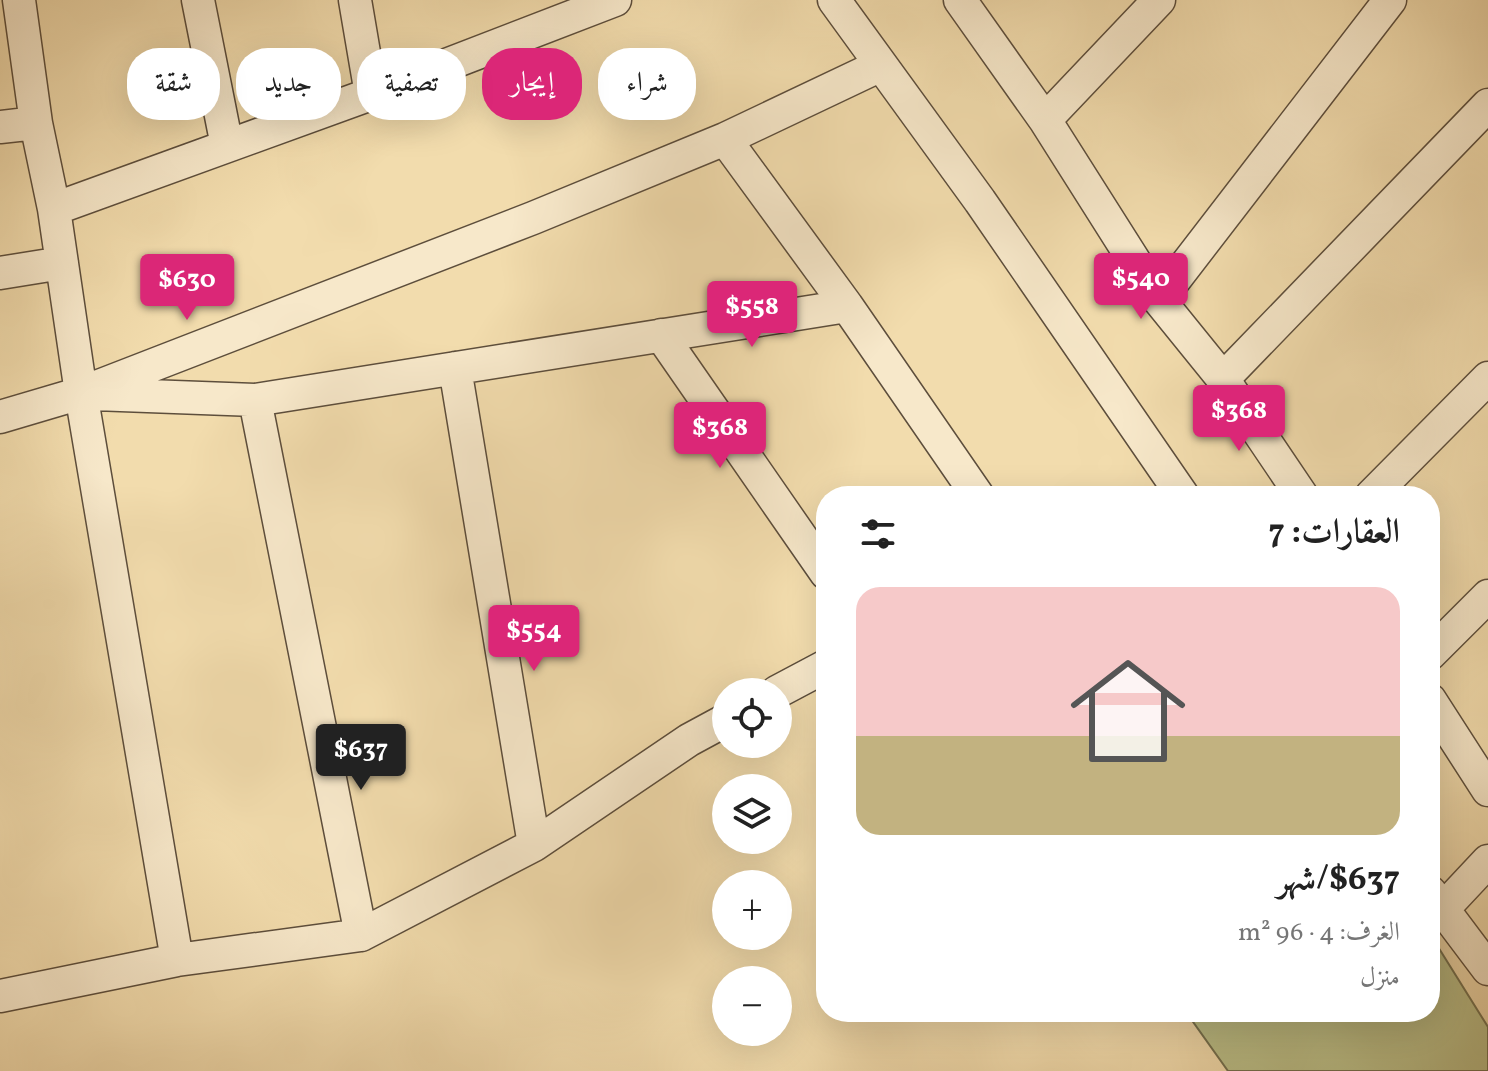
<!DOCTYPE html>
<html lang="ar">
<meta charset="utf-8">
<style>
body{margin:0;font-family:Vollkorn,Amiri,serif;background:#f6f6f6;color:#222;direction:rtl;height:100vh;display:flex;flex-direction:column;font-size:30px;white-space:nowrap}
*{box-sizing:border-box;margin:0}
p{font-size:26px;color:#767676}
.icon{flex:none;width:44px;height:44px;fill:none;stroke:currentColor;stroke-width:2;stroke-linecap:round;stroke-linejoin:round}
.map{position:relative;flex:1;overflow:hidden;direction:ltr}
.side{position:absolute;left:816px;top:486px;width:624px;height:536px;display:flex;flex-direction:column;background:#fff;border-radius:32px;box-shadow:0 8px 32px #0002;direction:rtl}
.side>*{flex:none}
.banner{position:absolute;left:24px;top:48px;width:672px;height:72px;direction:rtl;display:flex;gap:16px}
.fabs{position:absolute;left:712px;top:678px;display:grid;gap:16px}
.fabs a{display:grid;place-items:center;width:80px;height:80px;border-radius:50%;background:#fff;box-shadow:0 8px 32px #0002;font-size:40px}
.price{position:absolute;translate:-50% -68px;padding:0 18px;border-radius:8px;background:#db2777;color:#fff;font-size:26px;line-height:52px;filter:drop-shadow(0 2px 4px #0008)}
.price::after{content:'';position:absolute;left:50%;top:48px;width:24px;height:18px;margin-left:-12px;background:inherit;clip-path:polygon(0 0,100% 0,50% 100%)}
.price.selected{background:#222;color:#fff}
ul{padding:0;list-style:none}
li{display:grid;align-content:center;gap:16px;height:424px;padding:0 40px}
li+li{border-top:2px solid #e0e0e0}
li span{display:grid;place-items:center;height:248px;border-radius:24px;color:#555}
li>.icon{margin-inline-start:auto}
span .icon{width:144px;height:144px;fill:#fffc;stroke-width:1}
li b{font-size:34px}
h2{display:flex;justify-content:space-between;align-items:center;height:96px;padding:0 40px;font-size:34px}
.pill{padding:0 28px;border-radius:32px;background:#fff;box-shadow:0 8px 32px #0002;font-size:28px;line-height:72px}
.pill.selected{background:#db2777;color:#fff}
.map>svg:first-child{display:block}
.green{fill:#bac08a;stroke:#727050;stroke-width:2}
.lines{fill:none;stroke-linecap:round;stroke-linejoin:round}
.minor-casing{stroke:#5d4e3c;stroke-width:35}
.minor{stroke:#f7e8ca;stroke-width:32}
</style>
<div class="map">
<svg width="1488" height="1071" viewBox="0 0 1488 1071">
<rect width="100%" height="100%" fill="#f2dcad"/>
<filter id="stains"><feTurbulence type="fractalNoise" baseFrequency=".0025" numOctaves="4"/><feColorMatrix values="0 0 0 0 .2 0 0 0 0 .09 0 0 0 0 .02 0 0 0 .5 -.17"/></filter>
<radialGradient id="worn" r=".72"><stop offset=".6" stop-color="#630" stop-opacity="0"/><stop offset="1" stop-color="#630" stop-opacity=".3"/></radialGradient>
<!-- green -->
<path class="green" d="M1430,934L1488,1027V1071H1228L1186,1012H1430Z"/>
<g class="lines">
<defs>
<path id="minor" d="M198,0L227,146
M355,0L371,94
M834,0L980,201L1183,496
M960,0L1045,120
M1159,0L1045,120L1159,300L1390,0
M36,123L54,209
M0,127L36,123L19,0
M725,139L847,306
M0,273L62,263
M1159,300L1223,379L1488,105
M661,335L826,573
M455,368L534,845L689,740L726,720
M1223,379L1302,496
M94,394L255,400
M0,417L81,393L54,209L371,94L615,0
M1371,496L1488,378
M1430,654L1488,596
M777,692L826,666
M1430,700L1488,790
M1430,892L1488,969
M1443,909L1488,861
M361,935L534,845
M177,960L81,393L533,218L725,139L881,65
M0,996L177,960L361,935L255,400L847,306L978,496"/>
</defs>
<!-- minor casing -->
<use href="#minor" class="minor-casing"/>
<!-- minor -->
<use href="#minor" class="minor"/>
</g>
<rect width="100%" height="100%" filter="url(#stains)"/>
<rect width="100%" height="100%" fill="url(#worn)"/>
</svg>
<div class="fabs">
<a><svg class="icon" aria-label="locate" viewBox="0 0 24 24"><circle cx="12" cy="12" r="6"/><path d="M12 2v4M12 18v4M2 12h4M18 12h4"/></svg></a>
<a><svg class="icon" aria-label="layers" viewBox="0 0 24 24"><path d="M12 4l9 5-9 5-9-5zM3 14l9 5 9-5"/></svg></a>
<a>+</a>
<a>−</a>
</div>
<b class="price" style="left:1141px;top:321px">$540</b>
<b class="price" style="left:187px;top:322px">$630</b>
<b class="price" style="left:752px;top:349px">$558</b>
<b class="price" style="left:1239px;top:453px">$368</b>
<b class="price" style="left:720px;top:470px">$368</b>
<b class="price" style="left:534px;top:673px">$554</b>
<b class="price selected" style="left:361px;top:792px">$637</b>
<div class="banner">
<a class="pill">شراء</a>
<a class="pill selected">إيجار</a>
<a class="pill">تصفية</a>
<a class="pill">جديد</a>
<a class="pill">شقة</a>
</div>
<section class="side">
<h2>العقارات: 7<svg class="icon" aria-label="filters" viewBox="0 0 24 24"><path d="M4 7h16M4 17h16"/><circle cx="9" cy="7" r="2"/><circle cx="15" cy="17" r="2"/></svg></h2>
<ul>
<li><span style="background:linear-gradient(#f6c9c9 60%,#c2b280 0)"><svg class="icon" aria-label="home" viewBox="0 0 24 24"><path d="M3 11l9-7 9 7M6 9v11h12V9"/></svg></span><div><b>$637/شهر</b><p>الغرف: 4 · 96 m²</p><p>منزل</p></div></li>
</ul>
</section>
</div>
